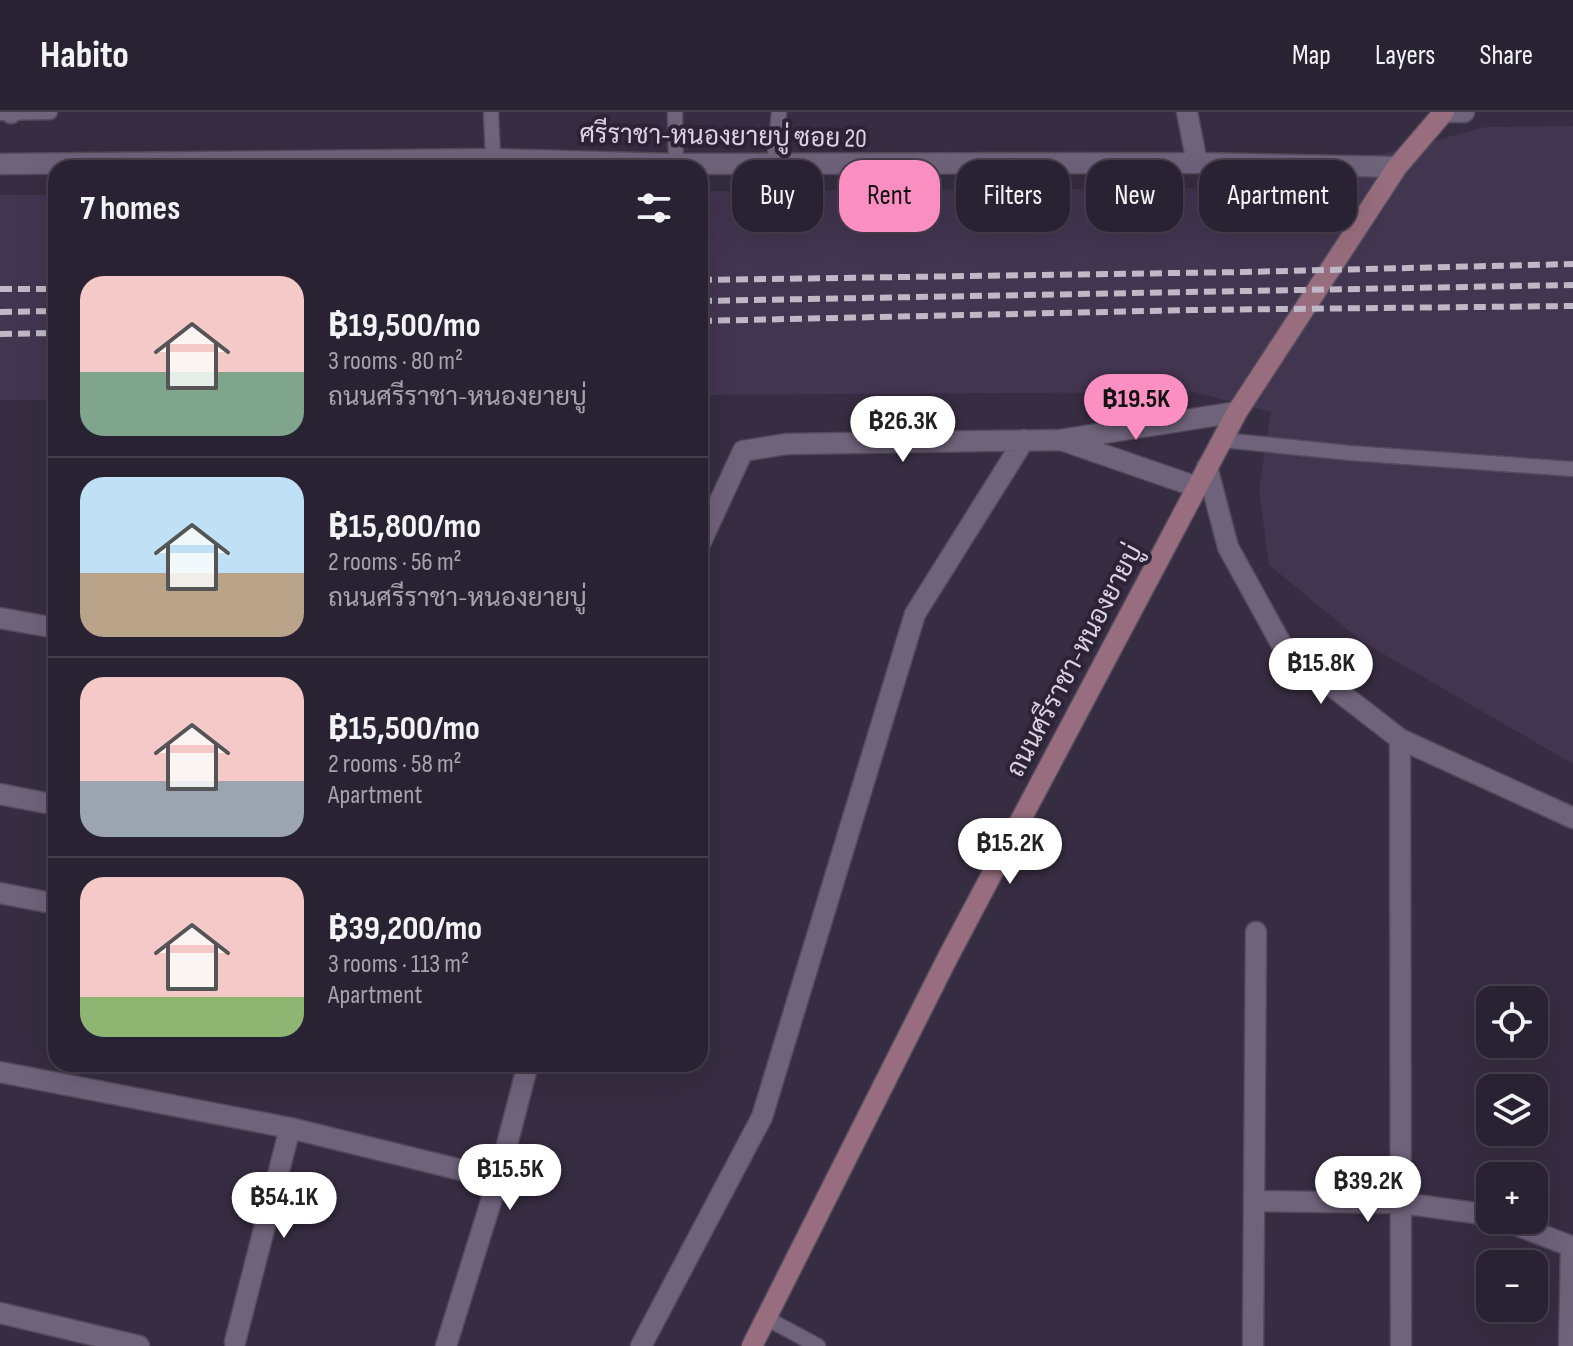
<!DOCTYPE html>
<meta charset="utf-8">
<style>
body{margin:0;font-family:"Sofia Sans Condensed",Sarabun,sans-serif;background:#312a3a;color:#f1f3f6;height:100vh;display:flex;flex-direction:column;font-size:30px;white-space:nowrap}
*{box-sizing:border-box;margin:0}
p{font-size:26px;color:#a5a4ac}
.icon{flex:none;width:44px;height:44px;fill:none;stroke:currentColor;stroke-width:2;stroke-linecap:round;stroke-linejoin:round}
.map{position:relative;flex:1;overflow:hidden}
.details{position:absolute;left:48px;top:48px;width:660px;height:912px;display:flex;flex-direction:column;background:#292232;border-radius:24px;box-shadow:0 8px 32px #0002,0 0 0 2px #453f4d}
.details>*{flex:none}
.top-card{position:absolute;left:732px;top:48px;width:720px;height:72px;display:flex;gap:16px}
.tools{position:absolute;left:1476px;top:874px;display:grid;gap:16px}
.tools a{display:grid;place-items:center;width:72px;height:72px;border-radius:16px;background:#292232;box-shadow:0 8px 32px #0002,0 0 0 2px #453f4d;font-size:40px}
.price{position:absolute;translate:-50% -68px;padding:0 18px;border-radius:28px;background:#fff;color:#222;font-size:26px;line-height:52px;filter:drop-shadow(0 2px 4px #0008)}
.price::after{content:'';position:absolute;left:50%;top:48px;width:24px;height:18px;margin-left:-12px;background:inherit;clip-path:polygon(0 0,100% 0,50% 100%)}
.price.active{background:#fc8fc2;color:#111}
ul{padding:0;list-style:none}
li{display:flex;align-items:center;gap:24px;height:200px;padding:0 32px}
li+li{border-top:2px solid #453f4d}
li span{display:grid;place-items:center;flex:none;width:224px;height:160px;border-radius:24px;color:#555}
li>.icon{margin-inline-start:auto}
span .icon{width:96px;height:96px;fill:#fffc;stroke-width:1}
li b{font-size:34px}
h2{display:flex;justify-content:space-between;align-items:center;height:96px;padding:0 32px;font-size:34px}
.chip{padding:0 28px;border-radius:24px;background:#292232;box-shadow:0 8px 32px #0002,0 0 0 2px #453f4d;font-size:28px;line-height:72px}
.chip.active{background:#fc8fc2;color:#111}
header{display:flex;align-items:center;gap:48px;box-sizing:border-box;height:112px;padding:0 40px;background:#292232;border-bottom:2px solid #453f4d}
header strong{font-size:38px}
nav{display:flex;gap:44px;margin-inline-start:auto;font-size:28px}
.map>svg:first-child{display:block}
.built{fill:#423550}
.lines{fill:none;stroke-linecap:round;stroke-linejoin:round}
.service-casing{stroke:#534a5c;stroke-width:17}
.minor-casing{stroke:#534a5c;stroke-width:23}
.secondary-casing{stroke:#534a5c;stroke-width:23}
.service{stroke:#6f637b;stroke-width:14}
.minor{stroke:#6f637b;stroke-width:20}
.secondary{stroke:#986e7e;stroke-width:20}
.rail{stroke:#bfb8c7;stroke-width:6;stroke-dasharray:12 6;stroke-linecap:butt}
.labels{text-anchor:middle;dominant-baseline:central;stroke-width:8;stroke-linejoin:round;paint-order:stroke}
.street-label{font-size:26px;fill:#dad3e1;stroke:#2d2337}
</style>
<header>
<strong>Habito</strong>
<nav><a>Map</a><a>Layers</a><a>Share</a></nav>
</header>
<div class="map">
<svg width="1573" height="1234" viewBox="0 0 1573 1234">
<rect width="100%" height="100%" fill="#372d42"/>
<!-- built -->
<path class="built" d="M1573,14V652L1363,530L1269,453L1259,377L1271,300L1194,280L700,283V79L1255,76L1486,15Z
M0,83H56V288H0Z"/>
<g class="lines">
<defs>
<path id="service" d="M491,0L493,47
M675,0L676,52
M0,1L50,0
M774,53L779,0
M1222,328L1350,341L1573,357
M766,1206L818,1234"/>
<path id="minor" d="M11,0V1
M1187,0L1197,51
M1443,0H1464
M0,52L493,47L676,52L1197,51L1397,55
M1064,329L1197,375
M1207,355L1228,435L1284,537L1400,627L1573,706
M700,432L743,339L787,332L1060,328L1237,300
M0,506L56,516
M1400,627L1401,1234
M0,682L56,693
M0,781L56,792
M0,960L290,1016L498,1067
M1254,1089L1401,1091L1490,1103
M1503,1108L1573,1135
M0,1201L139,1234
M235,1230L290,1016
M446,1234L498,1067L528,952
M641,1234L762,1005L915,502L1024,328
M1253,1234L1256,820
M1569,1234L1571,1134"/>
<path id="secondary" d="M752,1234L948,845L1237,300L1397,55L1444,0"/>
</defs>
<!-- service casing -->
<use href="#service" class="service-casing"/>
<!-- minor casing -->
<use href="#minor" class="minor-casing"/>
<!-- secondary casing -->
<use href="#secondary" class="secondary-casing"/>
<!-- service -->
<use href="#service" class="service"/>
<!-- minor -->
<use href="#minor" class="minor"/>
<!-- secondary -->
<use href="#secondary" class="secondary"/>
<!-- rail -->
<path class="rail" d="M700,168L1244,160L1573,152
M0,177H56
M700,189L1573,173
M0,200L56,199
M700,209L1192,198L1573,194
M0,222L56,221"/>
</g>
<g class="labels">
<!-- street labels -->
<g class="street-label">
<text transform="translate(723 25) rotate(1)">ศรีราชา-หนองยายบู่ ซอย 20</text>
<text transform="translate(1075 549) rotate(-62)">ถนนศรีราชา-หนองยายบู่</text>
</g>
</g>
</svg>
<div class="tools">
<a><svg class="icon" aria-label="locate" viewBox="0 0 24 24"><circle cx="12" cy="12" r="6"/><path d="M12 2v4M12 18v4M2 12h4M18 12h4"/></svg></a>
<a><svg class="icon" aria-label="layers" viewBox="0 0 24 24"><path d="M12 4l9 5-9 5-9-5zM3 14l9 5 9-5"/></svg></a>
<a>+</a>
<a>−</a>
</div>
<b class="price active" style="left:1136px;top:330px">฿19.5K</b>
<b class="price" style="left:903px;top:352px">฿26.3K</b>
<b class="price" style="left:1321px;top:594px">฿15.8K</b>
<b class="price" style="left:1010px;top:774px">฿15.2K</b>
<b class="price" style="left:510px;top:1100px">฿15.5K</b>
<b class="price" style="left:1368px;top:1112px">฿39.2K</b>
<b class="price" style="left:284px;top:1128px">฿54.1K</b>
<div class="top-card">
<a class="chip">Buy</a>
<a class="chip active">Rent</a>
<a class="chip">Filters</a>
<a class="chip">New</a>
<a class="chip">Apartment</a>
</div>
<section class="details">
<h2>7 homes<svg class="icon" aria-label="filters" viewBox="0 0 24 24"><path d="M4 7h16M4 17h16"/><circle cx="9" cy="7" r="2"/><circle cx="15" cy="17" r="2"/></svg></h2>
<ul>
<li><span style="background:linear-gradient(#f6c9c9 60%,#7fa58c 0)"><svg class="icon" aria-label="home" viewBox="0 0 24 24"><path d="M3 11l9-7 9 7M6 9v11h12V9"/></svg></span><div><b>฿19,500/mo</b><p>3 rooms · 80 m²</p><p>ถนนศรีราชา-หนองยายบู่</p></div></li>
<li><span style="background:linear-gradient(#bfe0f5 60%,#b9a48a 0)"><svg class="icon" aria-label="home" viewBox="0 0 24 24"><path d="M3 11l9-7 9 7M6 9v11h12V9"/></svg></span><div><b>฿15,800/mo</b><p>2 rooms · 56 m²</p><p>ถนนศรีราชา-หนองยายบู่</p></div></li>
<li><span style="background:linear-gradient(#f6c9c9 65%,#9aa5b1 0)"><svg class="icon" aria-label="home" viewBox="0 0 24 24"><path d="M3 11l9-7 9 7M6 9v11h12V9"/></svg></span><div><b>฿15,500/mo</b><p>2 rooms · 58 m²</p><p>Apartment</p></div></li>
<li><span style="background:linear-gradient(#f6c9c9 75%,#8fb573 0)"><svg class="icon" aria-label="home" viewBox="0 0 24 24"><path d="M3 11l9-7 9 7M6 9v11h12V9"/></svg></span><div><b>฿39,200/mo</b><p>3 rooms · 113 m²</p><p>Apartment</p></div></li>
</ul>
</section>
</div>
